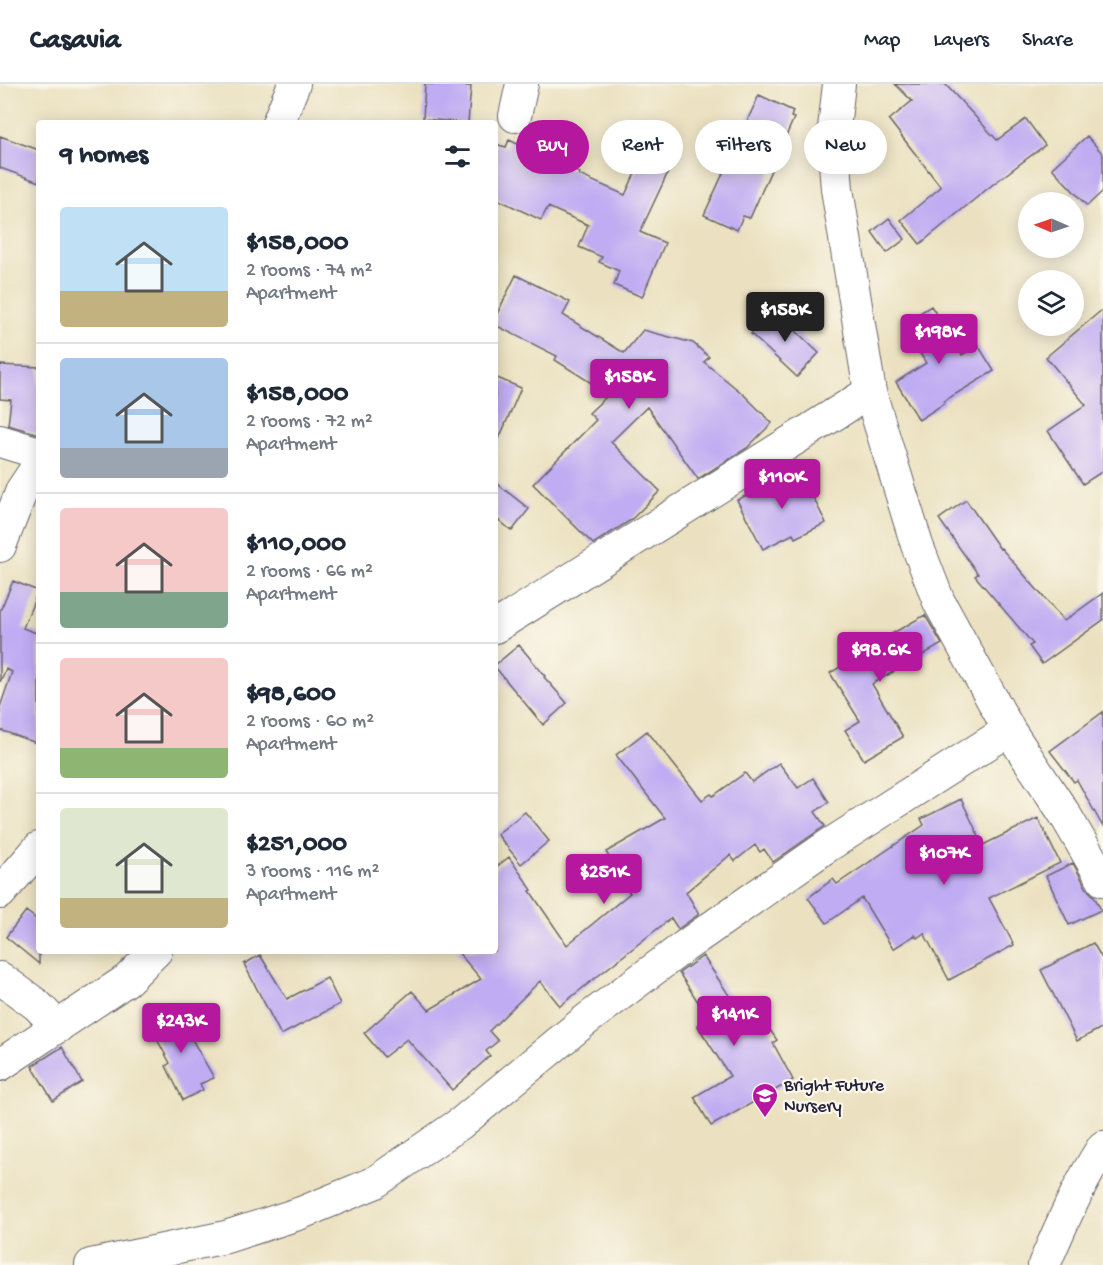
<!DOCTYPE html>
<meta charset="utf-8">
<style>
body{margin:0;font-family:"Gochi Hand",sans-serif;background:#f6f6f7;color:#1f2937;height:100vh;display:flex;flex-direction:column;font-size:22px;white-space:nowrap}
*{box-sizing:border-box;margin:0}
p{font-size:20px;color:#747a83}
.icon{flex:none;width:33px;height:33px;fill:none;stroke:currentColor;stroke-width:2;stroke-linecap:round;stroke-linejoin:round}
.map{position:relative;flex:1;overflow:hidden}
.panel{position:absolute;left:36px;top:36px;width:462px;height:834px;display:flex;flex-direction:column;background:#fff;border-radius:6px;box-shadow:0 3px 15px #0003}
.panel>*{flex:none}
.hud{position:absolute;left:516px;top:36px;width:496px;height:54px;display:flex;gap:12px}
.needle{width:39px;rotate:272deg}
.buttons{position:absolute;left:1018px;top:108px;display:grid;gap:12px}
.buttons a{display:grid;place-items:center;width:66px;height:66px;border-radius:50%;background:#fff;box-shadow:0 3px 15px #0003;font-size:30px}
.price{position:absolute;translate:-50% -51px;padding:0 14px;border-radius:6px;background:#b5179e;color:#fff;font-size:20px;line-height:39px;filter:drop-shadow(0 2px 3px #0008)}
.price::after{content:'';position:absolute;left:50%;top:36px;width:18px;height:14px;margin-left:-9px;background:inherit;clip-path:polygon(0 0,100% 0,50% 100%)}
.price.current{background:#222;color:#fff}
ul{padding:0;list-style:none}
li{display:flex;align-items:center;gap:18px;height:150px;padding:0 24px}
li+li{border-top:2px solid #e0e1e3}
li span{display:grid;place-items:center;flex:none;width:168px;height:120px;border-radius:6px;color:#555}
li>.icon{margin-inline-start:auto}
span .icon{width:72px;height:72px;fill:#fffc;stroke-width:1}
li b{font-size:26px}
h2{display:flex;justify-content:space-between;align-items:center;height:72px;padding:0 24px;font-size:26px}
.chip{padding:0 21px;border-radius:27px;background:#fff;box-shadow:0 3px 15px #0003;font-size:21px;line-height:54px}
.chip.current{background:#b5179e;color:#fff}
header{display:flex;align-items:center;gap:36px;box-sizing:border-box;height:84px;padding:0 30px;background:#fff;border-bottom:2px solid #e0e1e3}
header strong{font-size:28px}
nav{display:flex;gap:33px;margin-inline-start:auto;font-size:21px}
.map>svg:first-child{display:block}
.building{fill:#c0acf2}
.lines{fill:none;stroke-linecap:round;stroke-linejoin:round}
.minor-casing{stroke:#68656a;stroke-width:34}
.minor{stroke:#fff;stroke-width:32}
.labels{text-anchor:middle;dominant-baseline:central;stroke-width:4.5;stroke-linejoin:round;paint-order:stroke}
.poi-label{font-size:18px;fill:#22223b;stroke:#fbf7ec;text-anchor:start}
</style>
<header>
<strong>Casavia</strong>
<nav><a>Map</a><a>Layers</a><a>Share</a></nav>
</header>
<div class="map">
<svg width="1103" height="1181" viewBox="0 0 1103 1181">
<rect width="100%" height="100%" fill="#fbf7ec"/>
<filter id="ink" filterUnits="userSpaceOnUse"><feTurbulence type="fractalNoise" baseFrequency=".0167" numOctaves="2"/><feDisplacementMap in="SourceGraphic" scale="12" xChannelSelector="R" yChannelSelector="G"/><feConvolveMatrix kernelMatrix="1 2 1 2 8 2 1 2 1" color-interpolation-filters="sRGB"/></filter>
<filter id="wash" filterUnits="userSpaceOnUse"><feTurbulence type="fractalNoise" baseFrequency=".008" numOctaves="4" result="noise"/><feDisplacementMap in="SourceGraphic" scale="24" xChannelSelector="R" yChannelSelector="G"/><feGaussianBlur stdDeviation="1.35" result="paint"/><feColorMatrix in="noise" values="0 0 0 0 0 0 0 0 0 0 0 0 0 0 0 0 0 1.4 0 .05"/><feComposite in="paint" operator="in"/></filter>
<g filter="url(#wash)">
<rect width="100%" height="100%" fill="#ebe1c0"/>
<g id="blocks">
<!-- building -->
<path class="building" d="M425,0L471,2L468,39L423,35Z
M895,0H945L997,56L1026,35L1045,61L992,101L920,160L901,136L941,103L889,36L912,17Z
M759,11L793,27L791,33L794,34L750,134L743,132L737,146L704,131Z
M0,52L39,66V98L0,84Z
M1087,52L1103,70V107L1087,122L1052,84Z
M509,56L580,89L579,91L625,111L643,72L670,84L640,148L665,159L642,213L614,201L619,187L599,178L602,173L579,163L588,141L548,123L541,136L495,114V60L506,63Z
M889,134L905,155L887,169L872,148Z
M516,191L570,218L563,231L624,269L643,246L693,259L709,273L704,278L743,310L772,339L747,364L698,395L647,323L611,358L660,407L631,436L593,460L533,400L596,336L589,329L609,310L555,276L557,272L495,241V234Z
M931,222L962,271L978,261L994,287L944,317L945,319L919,336L896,298L926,279L902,240Z
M773,225L819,269L797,293L751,250Z
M1103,225V387L1083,400L1048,347L1086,321L1046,273Z
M0,281L39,283V350L8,341L11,316L0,315Z
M495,293L521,304L495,364Z
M799,385L826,439L795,454L793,450L763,465L737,416Z
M495,398L529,425L512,447L495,433Z
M966,416L1000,465L1001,464L1064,537L1103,509V536L1042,580L1029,562L1033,560L975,492L978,490L939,435Z
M13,497L38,507L23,544L39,550V660L0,646V623L12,588L6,585L0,598V527Z
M925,531L942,560L872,600L903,653L864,676L845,646L860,637L830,589L847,579L845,576Z
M519,561L545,592L544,593L567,619L543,641L495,583V581Z
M1103,628V743L1077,696L1074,698L1050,667Z
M647,647L702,716L711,710L713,712L745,689L752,698L779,679L798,704L813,694L829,718L815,728L825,742L773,778L764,765L760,768L755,761L735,777L730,771L686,808L699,830L678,845L671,834L560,922L540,897L489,947L498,957L486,967L490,972L452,1006L407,955L384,973L364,949L412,907L429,926L481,895L457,867H495V784L509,773L532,806L530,807L567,861L630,809L606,768L665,734L616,671Z
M961,715L983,761L1038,734L1060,779L989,814L1014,861L949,896L924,849L917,854L915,851L893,865L862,814L827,839L808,814L833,795L837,800L924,741L921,735Z
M525,728L549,757L521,780L497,750Z
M1073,779L1087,805L1094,812L1101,826L1069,841L1046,792Z
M26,827L39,837V880L6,853Z
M1093,859L1103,876V943L1077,957L1041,886Z
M260,871L287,915L327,894L340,920L281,951L244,880Z
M703,872L740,928L752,920L777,956L773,959L793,996L711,1042L694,1013L730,992L697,941L708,933L679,889Z
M174,924L214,994L200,1000L203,1006L183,1016L166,982L170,979L148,939Z
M62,963L82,998L53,1017L32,982Z"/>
</g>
</g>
<g filter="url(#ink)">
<use href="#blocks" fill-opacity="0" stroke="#68656a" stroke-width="1.5"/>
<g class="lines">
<defs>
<path id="minor" d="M839,0L833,53L837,105L870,308L917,461L939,518L1009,646L1064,729L1103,796
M515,32L522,0
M278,39L294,0
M0,357L39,369
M0,462L22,406L36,385L39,384
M495,543L870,308
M0,809L39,764
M0,894L37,921L58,943
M0,981L127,896L156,867
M91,1181L226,1153L301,1129L374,1099L461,1039L586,936L685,862L826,763L1009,646
M1044,1181C1061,1141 1079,1100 1103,1063"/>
</defs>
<!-- minor casing -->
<use href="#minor" class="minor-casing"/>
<!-- minor -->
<use href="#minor" class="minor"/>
</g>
</g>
<!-- icons -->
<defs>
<symbol id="school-pin" viewBox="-11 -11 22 30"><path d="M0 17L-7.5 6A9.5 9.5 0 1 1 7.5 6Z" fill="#b5179e" stroke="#fbf7ec"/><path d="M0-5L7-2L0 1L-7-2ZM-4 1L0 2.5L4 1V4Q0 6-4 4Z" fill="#fff"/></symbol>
</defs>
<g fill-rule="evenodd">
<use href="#school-pin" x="750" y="997" width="30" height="40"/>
</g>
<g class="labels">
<!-- poi labels -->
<g class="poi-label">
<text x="784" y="1002">Bright Future<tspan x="784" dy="21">Nursery</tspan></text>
</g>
</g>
</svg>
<div class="buttons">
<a><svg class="needle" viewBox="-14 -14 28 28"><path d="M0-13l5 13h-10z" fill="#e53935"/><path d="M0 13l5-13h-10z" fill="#747a83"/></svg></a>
<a><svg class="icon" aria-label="layers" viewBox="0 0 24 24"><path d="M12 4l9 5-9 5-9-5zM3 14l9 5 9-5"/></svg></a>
</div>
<b class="price current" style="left:785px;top:259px">$158K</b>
<b class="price" style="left:939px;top:281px">$198K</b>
<b class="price" style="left:629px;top:326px">$158K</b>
<b class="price" style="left:782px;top:426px">$110K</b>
<b class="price" style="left:880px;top:599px">$98.6K</b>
<b class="price" style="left:944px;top:802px">$107K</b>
<b class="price" style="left:604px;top:821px">$251K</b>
<b class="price" style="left:734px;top:963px">$141K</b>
<b class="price" style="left:181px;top:970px">$243K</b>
<div class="hud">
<a class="chip current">Buy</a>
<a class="chip">Rent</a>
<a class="chip">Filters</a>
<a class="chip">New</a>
</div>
<section class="panel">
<h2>9 homes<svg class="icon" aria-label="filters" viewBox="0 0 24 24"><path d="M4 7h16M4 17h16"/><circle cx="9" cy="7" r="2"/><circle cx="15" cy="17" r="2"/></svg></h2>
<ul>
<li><span style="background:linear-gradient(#bfe0f5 70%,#c2b280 0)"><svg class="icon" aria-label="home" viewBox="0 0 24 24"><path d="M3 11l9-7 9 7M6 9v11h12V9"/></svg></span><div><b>$158,000</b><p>2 rooms · 74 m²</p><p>Apartment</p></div></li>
<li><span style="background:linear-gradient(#a9c7e8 75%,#9aa5b1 0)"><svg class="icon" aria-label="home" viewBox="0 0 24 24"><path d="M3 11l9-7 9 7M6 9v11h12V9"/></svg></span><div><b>$158,000</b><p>2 rooms · 72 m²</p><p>Apartment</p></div></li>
<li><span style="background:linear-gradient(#f6c9c9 70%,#7fa58c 0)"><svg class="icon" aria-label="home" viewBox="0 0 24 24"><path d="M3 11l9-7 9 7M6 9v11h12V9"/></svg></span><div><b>$110,000</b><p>2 rooms · 66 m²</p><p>Apartment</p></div></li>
<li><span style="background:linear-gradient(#f6c9c9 75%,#8fb573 0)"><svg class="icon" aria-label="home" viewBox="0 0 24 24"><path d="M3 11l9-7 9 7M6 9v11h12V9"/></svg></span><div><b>$98,600</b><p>2 rooms · 60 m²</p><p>Apartment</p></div></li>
<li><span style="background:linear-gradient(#dfe7d0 75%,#c2b280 0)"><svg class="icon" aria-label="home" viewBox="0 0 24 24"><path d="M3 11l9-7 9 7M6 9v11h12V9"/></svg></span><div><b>$251,000</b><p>3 rooms · 116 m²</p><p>Apartment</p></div></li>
</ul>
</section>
</div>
